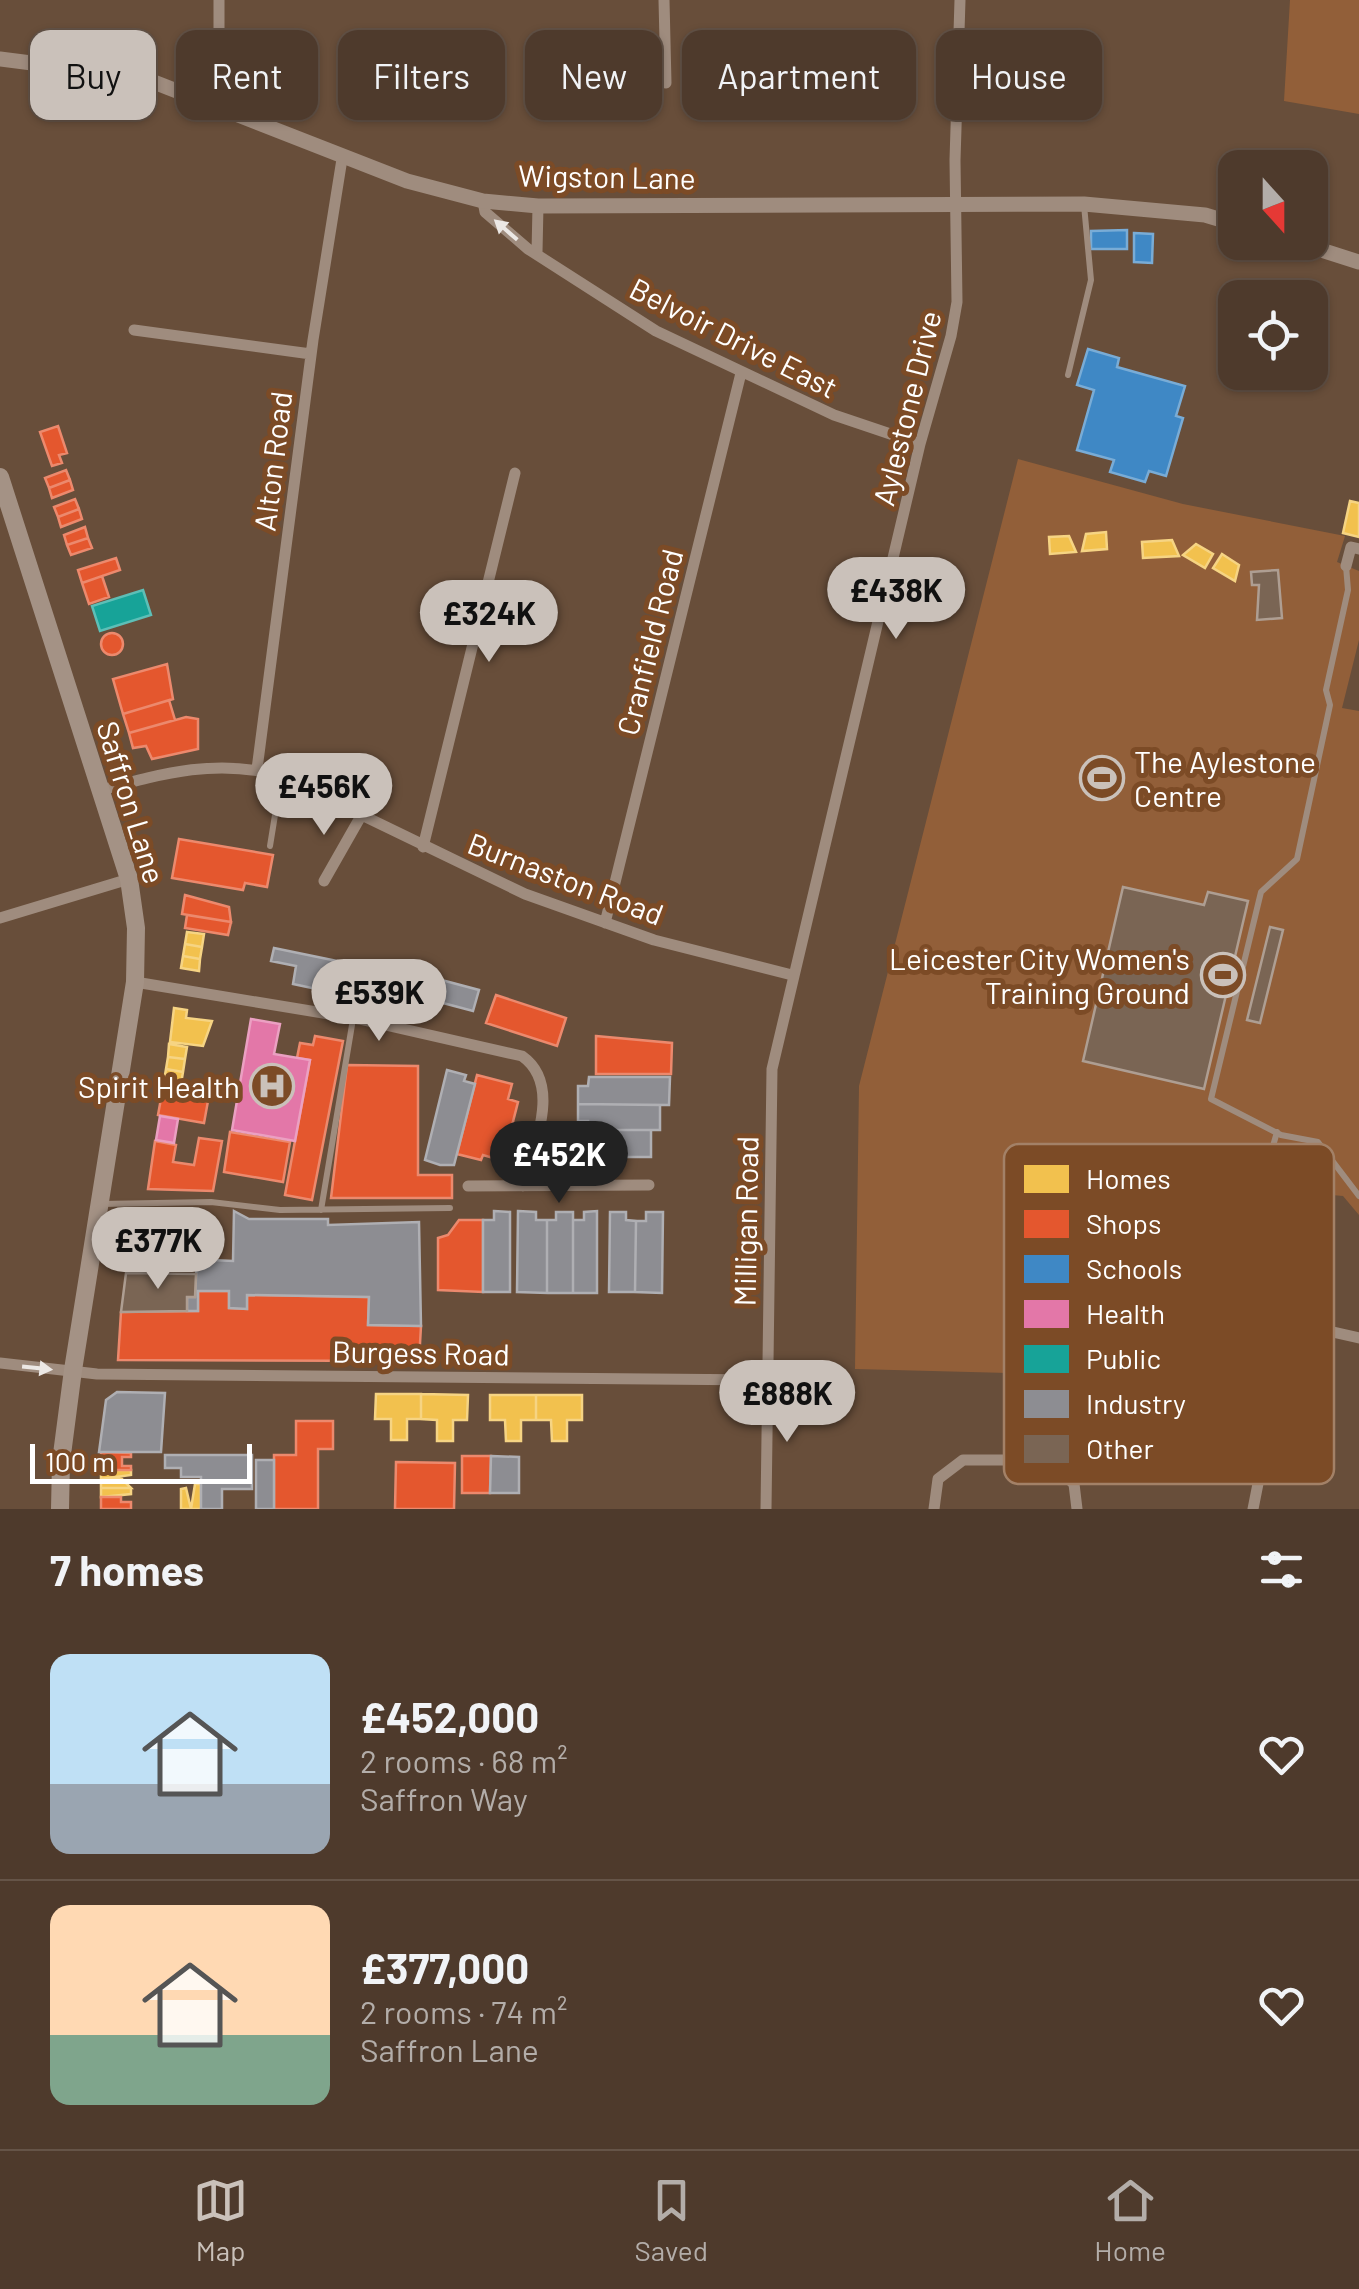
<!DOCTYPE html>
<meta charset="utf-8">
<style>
body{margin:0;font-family:Barlow,sans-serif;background:#584538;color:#f1f3f6;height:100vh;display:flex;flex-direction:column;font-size:38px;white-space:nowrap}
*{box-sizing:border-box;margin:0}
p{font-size:32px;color:#b3ada9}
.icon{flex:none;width:55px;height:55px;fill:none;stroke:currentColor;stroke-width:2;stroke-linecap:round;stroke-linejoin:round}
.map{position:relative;height:1509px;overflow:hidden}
.side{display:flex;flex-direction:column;background:#4e3a2c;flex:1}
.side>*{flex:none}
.guide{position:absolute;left:30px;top:30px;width:1300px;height:90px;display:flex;gap:20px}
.needle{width:65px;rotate:159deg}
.fabs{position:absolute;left:1218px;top:150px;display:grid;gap:20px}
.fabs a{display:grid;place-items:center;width:110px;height:110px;border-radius:20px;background:#4e3a2c;box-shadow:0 2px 8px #0004,0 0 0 2px #655448;font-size:50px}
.scale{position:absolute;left:30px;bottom:25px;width:222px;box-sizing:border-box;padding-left:10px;border:5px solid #fff;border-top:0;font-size:28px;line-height:35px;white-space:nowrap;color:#fff;-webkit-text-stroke:8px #7c4b26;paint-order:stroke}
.price{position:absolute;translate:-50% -85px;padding:0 22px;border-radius:35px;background:#cac1ba;color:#111;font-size:32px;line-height:65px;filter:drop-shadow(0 2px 5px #0008)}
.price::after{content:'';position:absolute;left:50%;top:60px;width:30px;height:22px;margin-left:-15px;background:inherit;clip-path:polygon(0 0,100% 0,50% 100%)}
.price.on{background:#222;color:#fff}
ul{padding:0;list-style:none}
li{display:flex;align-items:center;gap:30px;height:250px;padding:0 50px}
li+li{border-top:2px solid #655448}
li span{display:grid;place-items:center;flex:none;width:280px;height:200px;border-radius:20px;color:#555}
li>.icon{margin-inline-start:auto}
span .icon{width:120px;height:120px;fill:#fffc;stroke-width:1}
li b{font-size:42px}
h2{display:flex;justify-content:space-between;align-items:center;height:120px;padding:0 50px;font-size:42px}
.chip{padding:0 35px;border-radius:20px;background:#4e3a2c;box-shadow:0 2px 8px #0004,0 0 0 2px #655448;font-size:35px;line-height:90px}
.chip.on{background:#cac1ba;color:#111}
.menu{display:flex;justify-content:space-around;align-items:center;height:140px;border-top:2px solid #655448;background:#4e3a2c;font-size:28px;color:#b3ada9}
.menu a{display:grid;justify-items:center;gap:5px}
.menu .on{color:#cac1ba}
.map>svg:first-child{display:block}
.green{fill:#925f39}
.homes{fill:#f2c14e;stroke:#f6d483;stroke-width:2.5}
.shops{fill:#e4572e;stroke:#ec896d;stroke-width:2.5}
.schools{fill:#3f88c5;stroke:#79acd6;stroke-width:2.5}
.health{fill:#e377a8;stroke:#eba0c2;stroke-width:2.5}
.public{fill:#17a398;stroke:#5dbfb7;stroke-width:2.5}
.industry{fill:#8d8d92;stroke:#afafb3;stroke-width:2.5}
.building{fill:#7a6554;stroke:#ae9e92;stroke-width:2.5}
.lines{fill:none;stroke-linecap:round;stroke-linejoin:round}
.service{stroke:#9f8c7e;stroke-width:6}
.minor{stroke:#9f8c7e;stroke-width:11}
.tertiary{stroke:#9f8c7e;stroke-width:15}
.secondary{stroke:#a49285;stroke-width:18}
.oneway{fill:#ece8e5}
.labels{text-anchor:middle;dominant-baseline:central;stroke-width:10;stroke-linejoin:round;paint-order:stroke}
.street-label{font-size:30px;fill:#fff;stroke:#7c4b26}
.poi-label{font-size:30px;fill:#fff;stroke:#7c4b26;text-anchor:end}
.key{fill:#7c4b26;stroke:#a38167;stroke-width:2.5}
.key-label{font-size:28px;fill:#fff}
</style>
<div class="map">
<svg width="1359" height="1509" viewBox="0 0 1359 1509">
<rect width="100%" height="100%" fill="#684e3a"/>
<!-- green -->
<path class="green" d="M1290,0H1359V114L1284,101Z
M1018,459L1183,504L1345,536L1337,562L1359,571V640L1342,708L1359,711V1215L1343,1196L1165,1180L1163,1279L1171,1285L1161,1369L1154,1377L855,1369L859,1086Z"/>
<!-- homes -->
<path class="homes" d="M1350,501L1359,503V537L1343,533Z
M1106,532L1107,549L1082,551L1086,534Z
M1069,536L1076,552L1050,554L1049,537Z
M1172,540L1179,556L1143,558L1142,542Z
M1196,544L1213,554L1205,568L1183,555Z
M1222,554L1239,565L1235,581L1213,568Z
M187,932L204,934L202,947L185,944Z
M185,944L202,947L200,959L183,956Z
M183,956L200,959L199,971L181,968Z
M174,1008L187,1010L186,1018L212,1021L203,1046L170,1042Z
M169,1044L187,1047L185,1059L168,1057Z
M168,1057L185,1059L183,1072L166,1069Z
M166,1069L183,1072L181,1084L164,1081Z
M140,1228H160V1240H140Z
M376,1394H421V1419H407V1440H391V1419H375Z
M421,1394L468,1395L467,1420H453V1441H437V1420L421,1419Z
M490,1395H536V1420H521V1441H506L505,1420H490Z
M536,1395H582V1420H567V1441H552L551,1420H536Z
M101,1470H131V1475L101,1479Z
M101,1479H122L131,1488H101Z
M195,1484H201V1509H191Z
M101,1488H131V1494L101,1497Z
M186,1488L191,1509H181V1489Z"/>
<!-- shops -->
<path class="shops" d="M58,426L67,453L59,455L62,463L52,466L40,432Z
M66,470L70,480L49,488L45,478Z
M70,480L73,490L52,498L49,488Z
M75,499L79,509L58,517L54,507Z
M79,509L82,519L61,527L58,517Z
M85,527L88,538L67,545L64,535Z
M88,538L92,548L71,555L67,545Z
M116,558L120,570L82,583L78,570Z
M102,576L109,597L89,604L82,583Z
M101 644a11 11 0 1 1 22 0a11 11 0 1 1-22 0Z
M167,664L173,699L123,714L113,679Z
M169,700L175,720L129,733L123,714Z
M186,717L198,719V749L152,759L146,746L133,748L129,733Z
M179,839L273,855L267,887L245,883L243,890L172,878Z
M185,895L229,907L231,922L182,914Z
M187,915L231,922L228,935L185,928Z
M496,995L566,1018L557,1046L486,1023Z
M315,1036L343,1041L312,1200L285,1195L310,1060L297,1058L300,1043L313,1045Z
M596,1036L672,1043L671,1074H596Z
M347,1065L418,1066V1175H452V1198H331Z
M477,1075L512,1084L508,1099L518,1102L506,1149L496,1147L493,1158L483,1155L481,1160L457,1154Z
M164,1081L181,1084L179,1096L162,1093Z
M162,1093L208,1101L204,1123L158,1115Z
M230,1132L290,1142L283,1182L224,1172Z
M199,1138L222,1141L213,1191L148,1189L155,1141L176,1145L173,1162L194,1165Z
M459,1220H483V1292L438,1290V1238L448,1235Z
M136,1241L153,1242L154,1274L130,1273Z
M198,1291H229V1308L247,1309V1295L369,1297L368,1325L421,1326L419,1361L118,1360L121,1312L198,1311Z
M296,1421H333V1449H318V1509H274V1455H296Z
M101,1452L131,1453V1457H122V1466H131V1470H101Z
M462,1456H491L490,1493H462Z
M396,1462L455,1463L454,1509H395Z
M101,1497H121V1502H131V1509H101Z"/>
<!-- schools -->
<path class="schools" d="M1127,230V249H1091V231Z
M1134,233L1153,234L1152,263L1134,262Z
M1088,349L1119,358L1117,367L1185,386L1176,416L1183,418L1166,476L1149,471L1145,482L1110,472L1114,460L1077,450L1094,390L1077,385Z"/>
<!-- health -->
<path class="health" d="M251,1019L280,1024L274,1054L310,1060L295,1141L232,1130Z
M160,1116L178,1119L174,1143L156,1140Z"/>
<!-- public -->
<path class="public" d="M143,590L151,615L100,631L92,606Z"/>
<!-- industry -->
<path class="industry" d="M274,948L371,968L364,999L293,984L296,966L271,961Z
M382,971L422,979L417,1008L377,1000Z
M434,978L479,990L473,1011L428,999Z
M447,1070L466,1075L464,1081L475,1084L454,1165H440L425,1160Z
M589,1077H670L669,1105L578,1104V1086H588Z
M578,1104L660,1105V1130H588V1121H578Z
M578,1130H651V1157H568V1139H578Z
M234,1211L249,1219H328V1225L419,1222L421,1326L368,1325L369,1297L247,1295V1309L229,1308V1291H198V1311H187V1297H195L199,1219H213L212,1260L233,1261Z
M494,1211L510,1212V1292H483V1220H494Z
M518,1211L536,1212V1220H547V1293L517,1292Z
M597,1211V1293H573V1220H584V1212Z
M556,1212H573V1293H547V1220H556Z
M610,1212H626V1220L636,1221L635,1292H609Z
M646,1212H663L662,1293L635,1292L636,1221H646Z
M117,1392L165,1393L161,1452H99L106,1400Z
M165,1455H252V1489H222V1509H201V1477H181V1468H165Z
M491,1456L519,1457V1493H490Z
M256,1460H274V1509H256Z"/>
<!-- building -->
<path class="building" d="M1278,570L1282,618L1257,620L1259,585H1252L1251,572Z
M1123,887L1204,905L1208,892L1248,901L1204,1089L1083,1061Z
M1270,927L1283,930L1260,1023L1247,1020Z
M126,1273L196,1274L195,1297H187V1311L121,1312Z"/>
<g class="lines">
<!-- service -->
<path class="service" d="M1068,375L1091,280L1084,205
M1346,566L1348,590L1326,690L1330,705L1297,859L1261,892L1211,1099L1281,1135L1318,1142L1359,1196
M270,846L281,778
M1199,1151L1259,1162L1271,1153L1277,1132
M101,1204L211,1202L280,1210L450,1208
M321,1210L353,1019"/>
<!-- minor -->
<path class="minor" d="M664,0L666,83
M211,102L219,76V0
M483,201L485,212L528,249L656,331L834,415L920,444
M537,252L538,206
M134,330L311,354
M1346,566L1351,547L1359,549
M257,769L313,340L342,159
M102,790C164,773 218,758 281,776L525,894L654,940L792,975
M423,847L515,473
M324,881L361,816
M0,918L129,879
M605,923L741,373
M135,982L359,1019L522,1056C563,1085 533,1146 523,1186
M468,1186L649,1185
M1177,1297L1359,1338
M0,1363L97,1374L768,1380
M766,1509L772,1069L920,444L951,336L957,302L955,160L960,0
M934,1509L938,1479L963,1460H1049L1074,1484L1077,1509
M1253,1509L1290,1322"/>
<!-- tertiary -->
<path class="tertiary" d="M0,59L141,77L407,181L483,201L538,206L1084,204L1205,215L1235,224
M1296,242L1359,262"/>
<!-- secondary -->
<path class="secondary" d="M0,477L129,879L136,928L135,982L73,1370L61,1462L60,1509"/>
</g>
<!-- one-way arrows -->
<defs><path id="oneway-solid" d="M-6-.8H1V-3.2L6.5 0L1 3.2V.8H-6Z" transform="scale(2.5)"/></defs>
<g class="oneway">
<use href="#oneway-solid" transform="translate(506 230) rotate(-139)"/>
<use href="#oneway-solid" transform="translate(37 1368) rotate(6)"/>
</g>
<!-- icons -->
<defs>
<symbol id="stadium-ring" viewBox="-11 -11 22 22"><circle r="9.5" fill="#7c4b26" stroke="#cac1ba" stroke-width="1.5"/><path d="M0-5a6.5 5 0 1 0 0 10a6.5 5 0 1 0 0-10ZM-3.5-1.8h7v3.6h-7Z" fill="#cac1ba"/></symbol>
<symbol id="hospital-ring" viewBox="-11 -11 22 22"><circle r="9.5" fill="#7c4b26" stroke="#cac1ba" stroke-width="1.5"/><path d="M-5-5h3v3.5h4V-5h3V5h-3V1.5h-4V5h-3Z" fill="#cac1ba"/></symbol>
</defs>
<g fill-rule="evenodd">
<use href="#stadium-ring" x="1077" y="753" width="50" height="50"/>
<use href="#stadium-ring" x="1198" y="950" width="50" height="50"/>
<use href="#hospital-ring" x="247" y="1061" width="50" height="50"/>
</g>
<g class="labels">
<!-- street labels -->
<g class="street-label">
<text transform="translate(607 176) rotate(1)">Wigston Lane</text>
<text transform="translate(734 337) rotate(27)">Belvoir Drive East</text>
<text transform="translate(906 408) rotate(-76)">Aylestone Drive</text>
<text transform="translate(272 461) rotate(-83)">Alton Road</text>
<text transform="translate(649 642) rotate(-76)">Cranfield Road</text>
<text transform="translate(132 802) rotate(73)">Saffron Lane</text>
<text transform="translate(566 878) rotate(21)">Burnaston Road</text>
<text transform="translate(745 1221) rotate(-89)">Milligan Road</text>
<text transform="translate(421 1352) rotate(1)">Burgess Road</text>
</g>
<!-- poi labels -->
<g class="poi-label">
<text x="1134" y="761" text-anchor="start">The Aylestone<tspan x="1134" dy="34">Centre</tspan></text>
<text x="1190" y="958">Leicester City Women's<tspan x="1190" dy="34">Training Ground</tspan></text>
<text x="240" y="1086">Spirit Health</text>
</g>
</g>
<!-- legend -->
<rect x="1004" y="1144" width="330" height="340" rx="15" class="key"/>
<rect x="1024" y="1165" width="45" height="28" fill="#f2c14e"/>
<rect x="1024" y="1210" width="45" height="28" fill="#e4572e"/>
<rect x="1024" y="1255" width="45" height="28" fill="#3f88c5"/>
<rect x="1024" y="1300" width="45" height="28" fill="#e377a8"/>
<rect x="1024" y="1345" width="45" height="28" fill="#17a398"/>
<rect x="1024" y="1390" width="45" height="28" fill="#8d8d92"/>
<rect x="1024" y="1435" width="45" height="28" fill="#7a6554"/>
<g class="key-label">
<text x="1086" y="1189">Homes</text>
<text x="1086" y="1234">Shops</text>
<text x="1086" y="1279">Schools</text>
<text x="1086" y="1324">Health</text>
<text x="1086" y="1369">Public</text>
<text x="1086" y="1414">Industry</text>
<text x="1086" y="1459">Other</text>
</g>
</svg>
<div class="fabs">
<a><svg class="needle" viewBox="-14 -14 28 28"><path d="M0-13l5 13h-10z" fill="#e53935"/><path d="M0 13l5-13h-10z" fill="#b3ada9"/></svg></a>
<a><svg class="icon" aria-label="locate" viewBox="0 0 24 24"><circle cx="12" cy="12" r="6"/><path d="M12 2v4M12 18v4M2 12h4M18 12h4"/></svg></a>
</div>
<div class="scale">100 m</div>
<b class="price" style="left:896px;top:642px">£438K</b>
<b class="price" style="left:489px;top:665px">£324K</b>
<b class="price" style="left:324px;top:838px">£456K</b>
<b class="price" style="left:379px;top:1044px">£539K</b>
<b class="price on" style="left:559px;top:1206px">£452K</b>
<b class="price" style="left:158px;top:1292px">£377K</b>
<b class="price" style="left:787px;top:1445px">£888K</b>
<div class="guide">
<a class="chip on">Buy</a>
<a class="chip">Rent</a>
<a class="chip">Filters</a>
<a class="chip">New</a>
<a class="chip">Apartment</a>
<a class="chip">House</a>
</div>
</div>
<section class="side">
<h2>7 homes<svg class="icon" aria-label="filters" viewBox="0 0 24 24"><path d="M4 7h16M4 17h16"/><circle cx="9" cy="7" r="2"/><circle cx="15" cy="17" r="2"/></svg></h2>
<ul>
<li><span style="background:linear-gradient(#bfe0f5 65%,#9aa5b1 0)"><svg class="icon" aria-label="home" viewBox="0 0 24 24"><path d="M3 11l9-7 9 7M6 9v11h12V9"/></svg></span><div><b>£452,000</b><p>2 rooms · 68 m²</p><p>Saffron Way</p></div><svg class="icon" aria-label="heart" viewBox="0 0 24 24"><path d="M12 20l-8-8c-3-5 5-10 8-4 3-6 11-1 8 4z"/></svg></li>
<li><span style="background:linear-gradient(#ffd9b3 65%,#7fa58c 0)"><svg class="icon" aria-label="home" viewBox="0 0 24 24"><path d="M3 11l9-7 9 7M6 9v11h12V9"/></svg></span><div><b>£377,000</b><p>2 rooms · 74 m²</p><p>Saffron Lane</p></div><svg class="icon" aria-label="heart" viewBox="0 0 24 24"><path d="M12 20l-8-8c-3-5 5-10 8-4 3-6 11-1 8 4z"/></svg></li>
</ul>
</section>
<nav class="menu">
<a class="on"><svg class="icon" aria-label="map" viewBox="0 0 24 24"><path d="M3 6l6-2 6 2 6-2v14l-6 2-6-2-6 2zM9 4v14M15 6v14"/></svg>Map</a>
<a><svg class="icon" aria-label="saved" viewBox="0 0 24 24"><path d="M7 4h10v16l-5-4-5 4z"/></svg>Saved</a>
<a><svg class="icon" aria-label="home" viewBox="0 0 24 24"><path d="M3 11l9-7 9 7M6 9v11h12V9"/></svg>Home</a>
</nav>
